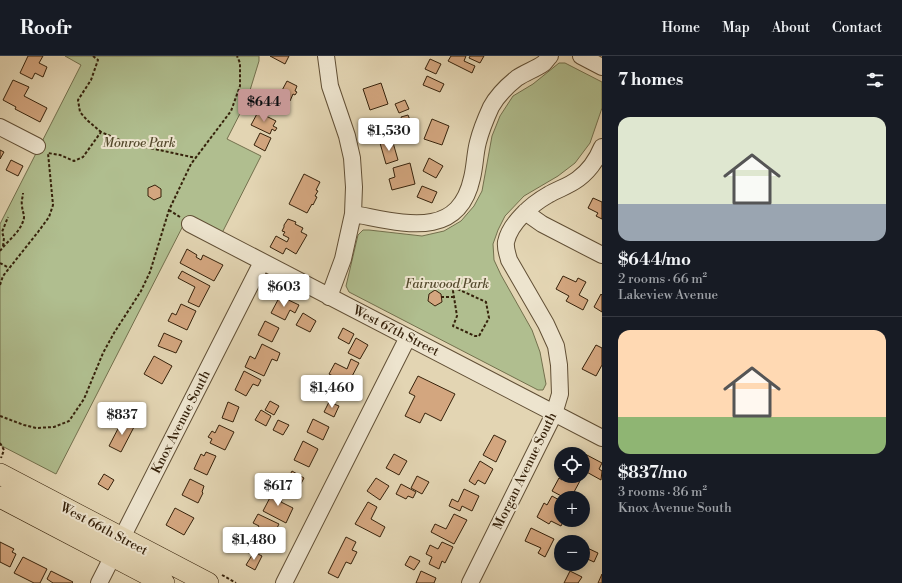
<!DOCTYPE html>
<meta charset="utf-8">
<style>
body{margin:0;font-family:"Libre Bodoni",serif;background:#20242c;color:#f1f3f6;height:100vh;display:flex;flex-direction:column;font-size:15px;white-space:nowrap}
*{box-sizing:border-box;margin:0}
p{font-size:13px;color:#9ea1a6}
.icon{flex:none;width:22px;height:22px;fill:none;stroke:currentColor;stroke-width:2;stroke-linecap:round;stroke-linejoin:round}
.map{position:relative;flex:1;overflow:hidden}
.details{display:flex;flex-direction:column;background:#171b24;width:300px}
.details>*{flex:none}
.fabs{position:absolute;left:554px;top:391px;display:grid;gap:8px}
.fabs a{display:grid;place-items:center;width:36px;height:36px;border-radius:50%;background:#171b24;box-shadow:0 2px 10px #0003;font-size:20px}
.price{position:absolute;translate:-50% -34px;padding:0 9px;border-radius:4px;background:#fff;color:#222;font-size:13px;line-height:26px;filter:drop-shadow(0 1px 2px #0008)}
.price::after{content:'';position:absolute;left:50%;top:24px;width:12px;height:9px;margin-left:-6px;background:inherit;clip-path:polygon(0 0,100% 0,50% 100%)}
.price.active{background:#c59692;color:#111}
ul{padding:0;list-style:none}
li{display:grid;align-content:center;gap:8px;height:212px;padding:0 16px}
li+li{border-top:1px solid #363941}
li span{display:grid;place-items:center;height:124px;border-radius:12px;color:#555}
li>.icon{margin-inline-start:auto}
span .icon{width:72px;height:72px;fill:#fffc;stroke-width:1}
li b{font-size:17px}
h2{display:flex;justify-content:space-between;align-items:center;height:48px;padding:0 16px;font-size:17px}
header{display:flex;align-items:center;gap:24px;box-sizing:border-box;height:56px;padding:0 20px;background:#171b24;border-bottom:1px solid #363941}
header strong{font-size:19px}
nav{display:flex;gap:22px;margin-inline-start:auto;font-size:14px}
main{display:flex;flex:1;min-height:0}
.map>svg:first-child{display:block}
.green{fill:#b0be8f;stroke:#73704d}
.building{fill:#d3a67f;stroke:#36220b}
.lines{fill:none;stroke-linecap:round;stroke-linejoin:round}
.minor-casing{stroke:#614f35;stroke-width:18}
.major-casing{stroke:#36220b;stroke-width:22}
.path{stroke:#36220b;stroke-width:2;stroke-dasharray:3 2;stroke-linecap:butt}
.minor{stroke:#ede4ce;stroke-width:16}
.major{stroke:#e3d5b3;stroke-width:21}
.labels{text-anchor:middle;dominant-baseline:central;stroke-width:4;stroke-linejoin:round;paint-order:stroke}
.park-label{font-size:13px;font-style:italic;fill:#54492c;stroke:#ede4ce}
.street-label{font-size:13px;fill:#36220b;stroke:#ede4ce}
</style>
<header>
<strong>Roofr</strong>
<nav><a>Home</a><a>Map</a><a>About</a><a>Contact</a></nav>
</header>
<main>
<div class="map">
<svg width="602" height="527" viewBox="0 0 602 527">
<rect width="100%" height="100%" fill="#e3d5b3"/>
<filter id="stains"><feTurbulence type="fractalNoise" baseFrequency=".005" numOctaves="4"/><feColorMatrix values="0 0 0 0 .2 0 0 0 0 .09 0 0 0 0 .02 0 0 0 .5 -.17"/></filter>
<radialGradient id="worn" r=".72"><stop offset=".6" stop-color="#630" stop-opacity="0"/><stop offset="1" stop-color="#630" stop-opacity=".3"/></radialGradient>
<!-- green -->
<path class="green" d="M65,0H259V5L247,44L227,83L261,100L222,177L188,160L56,418L0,389V168L81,9Z
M559,7H565L602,26V52L590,87L575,107L558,120L524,140L505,160L498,174L493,188L494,204L501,219L532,274L540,296L546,328L543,334H538L349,236L346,230L358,179L363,174H369L422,180L444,175L461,165L474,150L482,135L492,80L500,60L513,40L533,28Z"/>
<!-- building -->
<path class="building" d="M28,0H43L39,7L47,11L43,21L35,17L32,23L20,17Z
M270,0H289L285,8Z
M451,0H466L464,5L475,10L472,17L448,5Z
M470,0H484L480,7L469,2Z
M430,3L441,8L436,18L425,13Z
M427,20L444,28L440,36L423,29Z
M13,24L29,31L24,40L47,52L40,66L15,53L16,51L3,44Z
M287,25L297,30L295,35L297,36L295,39L293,38L290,45L279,40Z
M381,27L388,48L370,54L363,33Z
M405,44L409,53L399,57L395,48Z
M258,56L276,65L273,70L277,72L275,75L272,73L270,78L251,69Z
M408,59L410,64L403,67L401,61Z
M432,63L449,70L442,89L424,83Z
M260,77L271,82L265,95L254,89Z
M392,83L398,104L386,108L380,87Z
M0,94L4,96L0,103Z
M429,102L443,110L436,122L423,115Z
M11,104L23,110L18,120L6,114Z
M410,107L415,128L392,134L389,123L395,121L393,112Z
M304,118L320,126L316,134L318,135L315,140L317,141L313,149L312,148L307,157L289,148Z
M155,129L161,133V141L154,144L148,140V132Z
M422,130L437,136L432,147L417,141Z
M593,142L602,146V163L596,160L598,157L588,152Z
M288,163L296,166L295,168L303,172L301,176L307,179L296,198L286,192L283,198L270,191L276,180L287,186L289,182L283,179L285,176L282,175L284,171V169Z
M187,193L197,199L196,201L201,204L203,199L223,209L214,225L180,207Z
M182,215L210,230L199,251L188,246L195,231L178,222Z
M563,220L576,226L578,222L586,226L579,239L588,244L583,254L566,245L569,240L556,233Z
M435,234L441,238L442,246L435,250L428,245L429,238Z
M601,238L602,239V256L594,251Z
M280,240L299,249L295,257L290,254L285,264L271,257Z
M181,248L196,255L187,274L168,265L172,257L176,259Z
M303,257L316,265L310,276L296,269Z
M265,265L279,272L272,286L258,279Z
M343,272L354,278L349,288L338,282Z
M164,277L182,285L176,297L158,290Z
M356,282L368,289L360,303L348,297Z
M262,288L280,297L277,305L272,303L264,320L245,311L250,300L255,303Z
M596,289L602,292V309L596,320L582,313Z
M154,300L172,310L162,328L144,318Z
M351,303L359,307L348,328L329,318L335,307L347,313Z
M244,315L261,324L258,330L253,328L246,340L235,334Z
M326,320L341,328L334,342L318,334Z
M418,320L455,338L441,365L425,357L420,367L405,360L415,340L409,337Z
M270,345L279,350L274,359L265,354Z
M228,346L239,351L233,366L222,362Z
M329,346L339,350L334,361L324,356Z
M261,354L271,360L266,370L255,364Z
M313,363L329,371L323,384L307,376Z
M278,364L289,369L283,379L273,374Z
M122,365L134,371L121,396L109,390Z
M219,369L234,376L225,394L210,387L212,383L208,381L212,375L215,377Z
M494,379L506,385L496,406L483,399Z
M303,385L318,393L309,411L294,404Z
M206,396L216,400L207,419L194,413L201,398L204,400Z
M394,398L407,405L399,419L386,412Z
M585,398L602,407L599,413L602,415L601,424L583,414V403Z
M480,405L493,413L485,428L478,424L475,429L469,425Z
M292,415L304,422L296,437L284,430Z
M104,418L114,424L108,434L98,428Z
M417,420L429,426L422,438L411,432Z
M564,420H576L581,423L574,436L580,439L578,442H565L552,435L559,422L562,424Z
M376,422L389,430L380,444L367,435Z
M190,423L204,430L202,436L203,437L198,447L182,439Z
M401,428L416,436L413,442L408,440L406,443L396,438Z
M275,432L285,437L281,446L293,452L286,467L263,455Z
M464,433L479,440L472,455L462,450L460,455L449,450L452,443L458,446Z
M552,440L561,445V464H564L561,470L551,465L549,468L537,461L544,447L547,449Z
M368,446L377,451L371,463L385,471L380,481L355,468Z
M175,452L194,462L184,479L166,469Z
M258,458L279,468L268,490L247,479L250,472L256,475L259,470L253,467Z
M454,458L467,464L454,488L431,476L435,468L446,473Z
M531,472L554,483L545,501L538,497L541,492L525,485Z
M243,481L254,487L249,497L238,491Z
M346,481L356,486L352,494L357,496L351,508L346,506L338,522L328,517Z
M0,486L14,493L12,496L16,498L10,511L0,506Z
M442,486L453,491L445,507L442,505L439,513L429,508L432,501L426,498L430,489L438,493Z
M583,490L598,497L594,506L583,501Z
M254,496L262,500L255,514L246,509Z
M410,500L420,505L414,514L405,509Z
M23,501L47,513L40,527H34L14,517Z
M51,515L73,526L72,527H53L47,523Z
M421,515L436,522L434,527H416Z
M570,515L582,521L578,527H564Z
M602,518V527H598Z"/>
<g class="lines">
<defs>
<path id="minor" d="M326,0L330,30L347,80L352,102L354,131L353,158L343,203L329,241
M581,0L602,11
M0,71L37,90
M525,156L542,168L602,199
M353,158C400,166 458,186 472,122C475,110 475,97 478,86C481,74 486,62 491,51C497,40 507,30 517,22C526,16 536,13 544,7C546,5 548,2 550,0
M190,168L602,382
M99,527L262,206
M284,527L408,281
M470,527L554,358L560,338L559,309L556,290L546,268L509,204C508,199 505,193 506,186C510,167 532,148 548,139C558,133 569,130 578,123C589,115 597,103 602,91"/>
<path id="major" d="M0,418L208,527
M0,441L164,527"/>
</defs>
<!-- minor casing -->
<use href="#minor" class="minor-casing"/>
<!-- major casing -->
<use href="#major" class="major-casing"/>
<!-- path -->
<path class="path" d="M93,0L98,4L91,24L78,44L80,56L87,64L101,76
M169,154L180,161
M3,190L4,182L2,176L8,161
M0,195C8,184 21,176 24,162C24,157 22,154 22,149C21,145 23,141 23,137
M0,207L9,212
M0,229L3,220L38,176L49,161L53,149L48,97L60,99L74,105L83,101L101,76L127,87L196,102
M453,231L486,246L489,262L479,280H475L453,270L457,260L453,235Z
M441,241H454
M0,360L24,369L36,372L54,371L69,365L84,343L103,297L114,277L141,235L150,216L169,154L191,108L231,55L240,30V7L237,0
M0,387L4,394L1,402
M222,519L236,527"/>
<!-- minor -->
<use href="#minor" class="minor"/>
<!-- major -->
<use href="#major" class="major"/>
</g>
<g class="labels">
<!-- park labels -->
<g class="park-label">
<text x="139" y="87">Monroe Park</text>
<text x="447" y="228">Fairwood Park</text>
</g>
<!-- street labels -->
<g class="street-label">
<text transform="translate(396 275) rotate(27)">West 67th Street</text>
<text transform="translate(181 366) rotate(-63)">Knox Avenue South</text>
<text transform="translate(525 415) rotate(-64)">Morgan Avenue South</text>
<text transform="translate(104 473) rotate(28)">West 66th Street</text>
</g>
</g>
<rect width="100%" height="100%" filter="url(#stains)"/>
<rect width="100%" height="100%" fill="url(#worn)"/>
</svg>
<div class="fabs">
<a><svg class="icon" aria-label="locate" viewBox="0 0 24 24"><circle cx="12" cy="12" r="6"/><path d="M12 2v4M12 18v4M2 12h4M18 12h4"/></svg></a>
<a>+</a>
<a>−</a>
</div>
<b class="price active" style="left:264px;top:67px">$644</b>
<b class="price" style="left:389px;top:96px">$1,530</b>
<b class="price" style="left:284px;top:252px">$603</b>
<b class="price" style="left:332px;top:353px">$1,460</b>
<b class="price" style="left:122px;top:380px">$837</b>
<b class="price" style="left:278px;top:451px">$617</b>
<b class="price" style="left:254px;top:505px">$1,480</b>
</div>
<section class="details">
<h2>7 homes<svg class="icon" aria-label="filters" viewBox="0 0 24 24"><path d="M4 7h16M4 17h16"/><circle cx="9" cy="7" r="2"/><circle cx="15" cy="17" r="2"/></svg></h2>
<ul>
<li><span style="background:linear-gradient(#dfe7d0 70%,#9aa5b1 0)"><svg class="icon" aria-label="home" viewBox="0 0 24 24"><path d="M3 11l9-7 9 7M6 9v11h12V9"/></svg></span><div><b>$644/mo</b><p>2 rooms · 66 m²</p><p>Lakeview Avenue</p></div></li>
<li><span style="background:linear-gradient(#ffd9b3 70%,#8fb573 0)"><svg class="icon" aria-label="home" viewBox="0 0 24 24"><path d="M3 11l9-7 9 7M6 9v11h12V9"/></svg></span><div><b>$837/mo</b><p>3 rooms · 86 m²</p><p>Knox Avenue South</p></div></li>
</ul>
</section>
</main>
